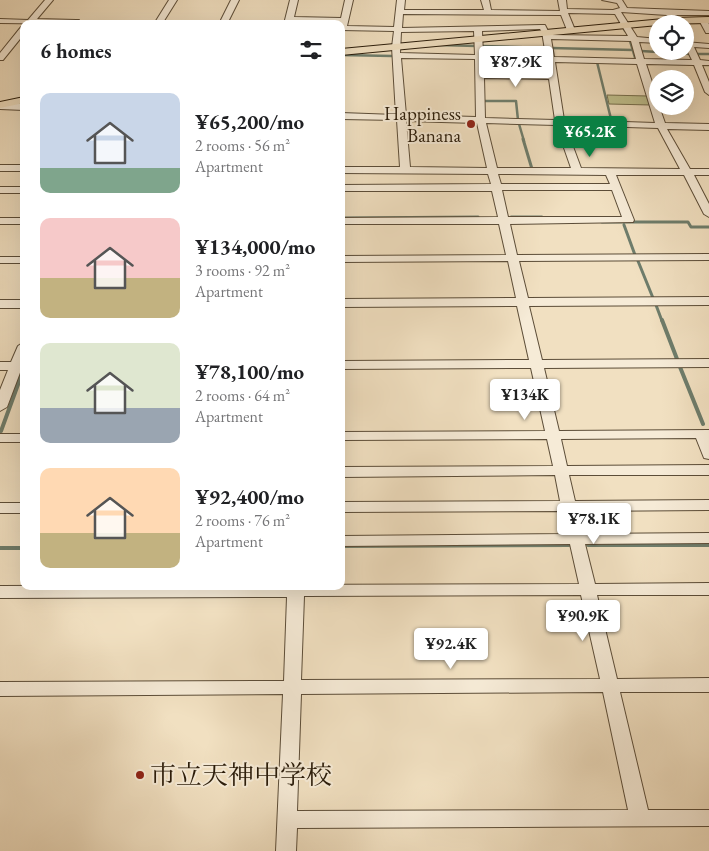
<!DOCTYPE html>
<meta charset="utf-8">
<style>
body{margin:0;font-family:"EB Garamond","Noto Serif JP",serif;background:#f6f6f6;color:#202124;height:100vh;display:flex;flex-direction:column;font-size:19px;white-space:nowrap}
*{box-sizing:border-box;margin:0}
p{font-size:16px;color:#757577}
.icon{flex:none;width:28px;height:28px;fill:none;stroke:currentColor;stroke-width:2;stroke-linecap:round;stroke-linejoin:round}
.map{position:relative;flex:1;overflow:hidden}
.drawer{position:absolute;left:20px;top:20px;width:325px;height:570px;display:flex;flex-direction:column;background:#fff;border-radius:10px;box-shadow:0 5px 20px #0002}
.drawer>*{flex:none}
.controls{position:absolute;left:649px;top:15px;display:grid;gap:10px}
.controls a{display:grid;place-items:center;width:45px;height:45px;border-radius:50%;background:#fff;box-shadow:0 5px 20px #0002;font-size:25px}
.price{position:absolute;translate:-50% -42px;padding:0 11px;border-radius:5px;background:#fff;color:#222;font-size:16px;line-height:32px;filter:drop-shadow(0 1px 2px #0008)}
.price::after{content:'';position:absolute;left:50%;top:30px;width:15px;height:11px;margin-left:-8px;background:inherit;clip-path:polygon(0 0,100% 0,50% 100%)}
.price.selected{background:#0b8043;color:#fff}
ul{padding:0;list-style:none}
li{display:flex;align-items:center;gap:15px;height:125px;padding:0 20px}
li span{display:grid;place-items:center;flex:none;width:140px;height:100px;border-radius:10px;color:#555}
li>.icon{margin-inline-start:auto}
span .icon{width:60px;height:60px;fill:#fffc;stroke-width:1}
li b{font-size:21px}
h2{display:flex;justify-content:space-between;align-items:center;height:60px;padding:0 20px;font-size:21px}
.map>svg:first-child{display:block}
.green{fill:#c0c18e;stroke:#756e4c}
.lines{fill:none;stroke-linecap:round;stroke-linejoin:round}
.stream-far2{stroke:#6e7d6c;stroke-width:2.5}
.stream-far1{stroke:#6e7d6c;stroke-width:3}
.stream{stroke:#6e7d6c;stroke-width:4}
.minor-casing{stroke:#5c4d38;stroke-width:2}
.major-casing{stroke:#2a1c0a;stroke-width:2}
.minor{fill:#f6ebd7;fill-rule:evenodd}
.major{fill:#f1e0c1;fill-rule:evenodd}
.poi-dot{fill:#8f2418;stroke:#f6ebd7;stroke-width:2}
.labels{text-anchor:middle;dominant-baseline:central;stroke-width:4;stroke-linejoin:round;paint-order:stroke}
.far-poi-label{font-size:19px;fill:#2a1c0a;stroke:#f6ebd7;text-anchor:end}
.near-poi-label{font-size:26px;fill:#2a1c0a;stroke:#f6ebd7;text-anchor:start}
</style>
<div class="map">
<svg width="709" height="851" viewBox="0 0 709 851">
<rect width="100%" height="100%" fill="#f1e0c1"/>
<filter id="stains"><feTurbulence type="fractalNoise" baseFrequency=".004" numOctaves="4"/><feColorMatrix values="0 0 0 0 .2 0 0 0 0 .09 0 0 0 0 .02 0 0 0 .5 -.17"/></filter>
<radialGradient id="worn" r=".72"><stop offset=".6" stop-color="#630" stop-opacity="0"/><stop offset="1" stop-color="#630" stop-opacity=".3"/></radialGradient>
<!-- green -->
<path class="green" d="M607,95L648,96L651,105L609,104Z"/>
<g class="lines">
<!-- stream-far2 -->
<path class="stream-far2" d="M624,29L625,31
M630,41L636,61
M438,45L477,46
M482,46L546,48
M551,48L633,50
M641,51L691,54
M696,54H709
M341,55L392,56
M597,62L612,123
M701,65H709
M484,101H516L518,120
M519,124L524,141"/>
<!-- stream-far1 -->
<path class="stream-far1" d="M523,139L532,169
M511,217H542
M341,218L478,217
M602,222H688L691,227H709
M624,225L635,255
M638,261L653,298
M656,305L662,321"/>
<!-- stream -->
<path class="stream" d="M662,320L677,359
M680,367L703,424
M1,431L24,368
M588,545H709
M341,546L569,545
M0,548H24"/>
<defs>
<path id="minor" d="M45,0H53L37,19L76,20H79V24L0,23V19L28,20Z
M169,0H177L162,24H154Z
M231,0H239L227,24H219Z
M290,0H298L294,17L341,18L345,0H353L347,26L394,27L397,0H405L404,10H484L481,0H489L491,10L560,11L558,0H566L567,9L613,10L620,8L617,3L602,0H622L627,8L709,11V15H675L678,21L674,23H671L667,15L621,12L637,37L658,39V43L639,42L644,59L692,60L685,46V42L709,44V48L694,47L700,60L709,61V65H702L709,82V95L705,92L694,65L646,64L658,100V106H659L665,123L709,124V130L667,129L690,169H709V175H694L709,204V217L704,214L684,175H616L634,220L633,222L510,224L517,255L709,254V260L519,261L528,298L709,297V305L529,306L542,360L709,359V367L544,368L559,431L709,430V459L704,458L696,438L561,439L567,466L709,465V475H569L575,501L709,500V510L577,511L583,534L709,533V543L585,544L595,584L709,583V595H597L617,679L709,678V692H620L648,810H709V826L297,828L296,851H276L283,694L0,696V682L284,681L287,597L0,598V586L579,584L570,544L341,546V536L568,534L562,511L341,512V502L560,501L555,475L341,477V467L553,466L547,439L341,440V432L545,431L531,368L341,369V361L529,360L517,306L341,307V299L516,298L508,261L341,262V256L506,255L499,224H341V218L498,217L492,191H341V185L491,184L488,174L341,173V167H400L397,120L341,119V113L396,115L392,47L394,31L341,30L340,22L292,21V24H284ZM568,13L615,14L628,36L550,35L545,25H542L402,28L403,14L561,15L567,30L571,32L575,30ZM540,29L542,32L546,56L483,55L482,31ZM474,31L475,55L400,53L401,32ZM551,39L631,41L636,59L554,57ZM401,58L475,59L476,117L406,115ZM483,60L546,61L548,74L484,73ZM555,62L637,64L655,123L564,120ZM484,78L549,79L555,120L485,118ZM406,121L477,123L487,168L410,167ZM486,123L556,125L571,168H497ZM565,125L658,128L680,169L581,168ZM498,174L606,175L610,184H501ZM502,190H612L622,217H508ZM581,595L600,679L301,680L304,596ZM603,692L628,810L297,811L301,694Z
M700,18L707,20L709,24V33H706L699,20Z
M21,27H24V34L3,60H0V53Z
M0,103L24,104V110L0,109Z
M0,165H24V171H0Z
M0,187H24V193H0Z
M0,218H24V224H0Z
M0,257H24V263H0Z
M0,300H24V308H0Z
M24,342V370H21L7,407L0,411V390L8,370H0V362H11L18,346Z
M0,434H24V442H0Z
M0,503H24V513H0Z"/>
<path id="major" d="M709,17V23L658,24V25L341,55V49L674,18Z
M24,97V103L0,108V102Z"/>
</defs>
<!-- minor casing -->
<use href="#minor" class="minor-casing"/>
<!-- major casing -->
<use href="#major" class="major-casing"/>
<!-- minor -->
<use href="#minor" class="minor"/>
<!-- major -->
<use href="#major" class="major"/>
</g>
<!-- markers -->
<g class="poi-dot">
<circle cx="471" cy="124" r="5"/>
<circle cx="140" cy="775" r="5"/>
</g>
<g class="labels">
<!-- far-poi labels -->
<g class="far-poi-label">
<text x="461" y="113">Happiness<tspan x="461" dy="22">Banana</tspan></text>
</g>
<!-- near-poi labels -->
<g class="near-poi-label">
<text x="150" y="775">市立天神中学校</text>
</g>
</g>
<rect width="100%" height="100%" filter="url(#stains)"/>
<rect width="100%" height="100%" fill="url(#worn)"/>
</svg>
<div class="controls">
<a><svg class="icon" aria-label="locate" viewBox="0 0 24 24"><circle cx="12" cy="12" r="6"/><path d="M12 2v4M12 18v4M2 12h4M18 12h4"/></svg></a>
<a><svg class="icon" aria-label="layers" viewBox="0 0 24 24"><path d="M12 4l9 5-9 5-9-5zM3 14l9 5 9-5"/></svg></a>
</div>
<b class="price" style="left:516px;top:88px">¥87.9K</b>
<b class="price selected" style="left:590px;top:158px">¥65.2K</b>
<b class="price" style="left:525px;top:421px">¥134K</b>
<b class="price" style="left:594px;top:545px">¥78.1K</b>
<b class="price" style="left:583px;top:642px">¥90.9K</b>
<b class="price" style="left:451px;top:670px">¥92.4K</b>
<section class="drawer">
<h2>6 homes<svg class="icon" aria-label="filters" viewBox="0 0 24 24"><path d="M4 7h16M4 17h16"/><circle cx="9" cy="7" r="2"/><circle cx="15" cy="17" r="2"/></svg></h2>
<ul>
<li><span style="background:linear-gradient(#c9d6e8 75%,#7fa58c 0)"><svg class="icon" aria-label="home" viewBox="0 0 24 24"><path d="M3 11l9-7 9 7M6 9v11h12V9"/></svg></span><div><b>¥65,200/mo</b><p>2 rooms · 56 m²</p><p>Apartment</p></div></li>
<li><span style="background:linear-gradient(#f6c9c9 60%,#c2b280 0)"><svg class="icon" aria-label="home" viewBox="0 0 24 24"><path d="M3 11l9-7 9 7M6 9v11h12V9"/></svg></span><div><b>¥134,000/mo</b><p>3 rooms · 92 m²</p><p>Apartment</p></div></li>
<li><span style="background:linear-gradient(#dfe7d0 65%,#9aa5b1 0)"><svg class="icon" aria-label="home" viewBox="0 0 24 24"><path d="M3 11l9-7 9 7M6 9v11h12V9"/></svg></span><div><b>¥78,100/mo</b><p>2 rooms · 64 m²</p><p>Apartment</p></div></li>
<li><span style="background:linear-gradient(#ffd9b3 65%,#c2b280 0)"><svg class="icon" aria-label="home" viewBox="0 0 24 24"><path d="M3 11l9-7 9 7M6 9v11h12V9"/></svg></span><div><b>¥92,400/mo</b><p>2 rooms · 76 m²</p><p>Apartment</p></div></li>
</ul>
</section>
</div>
